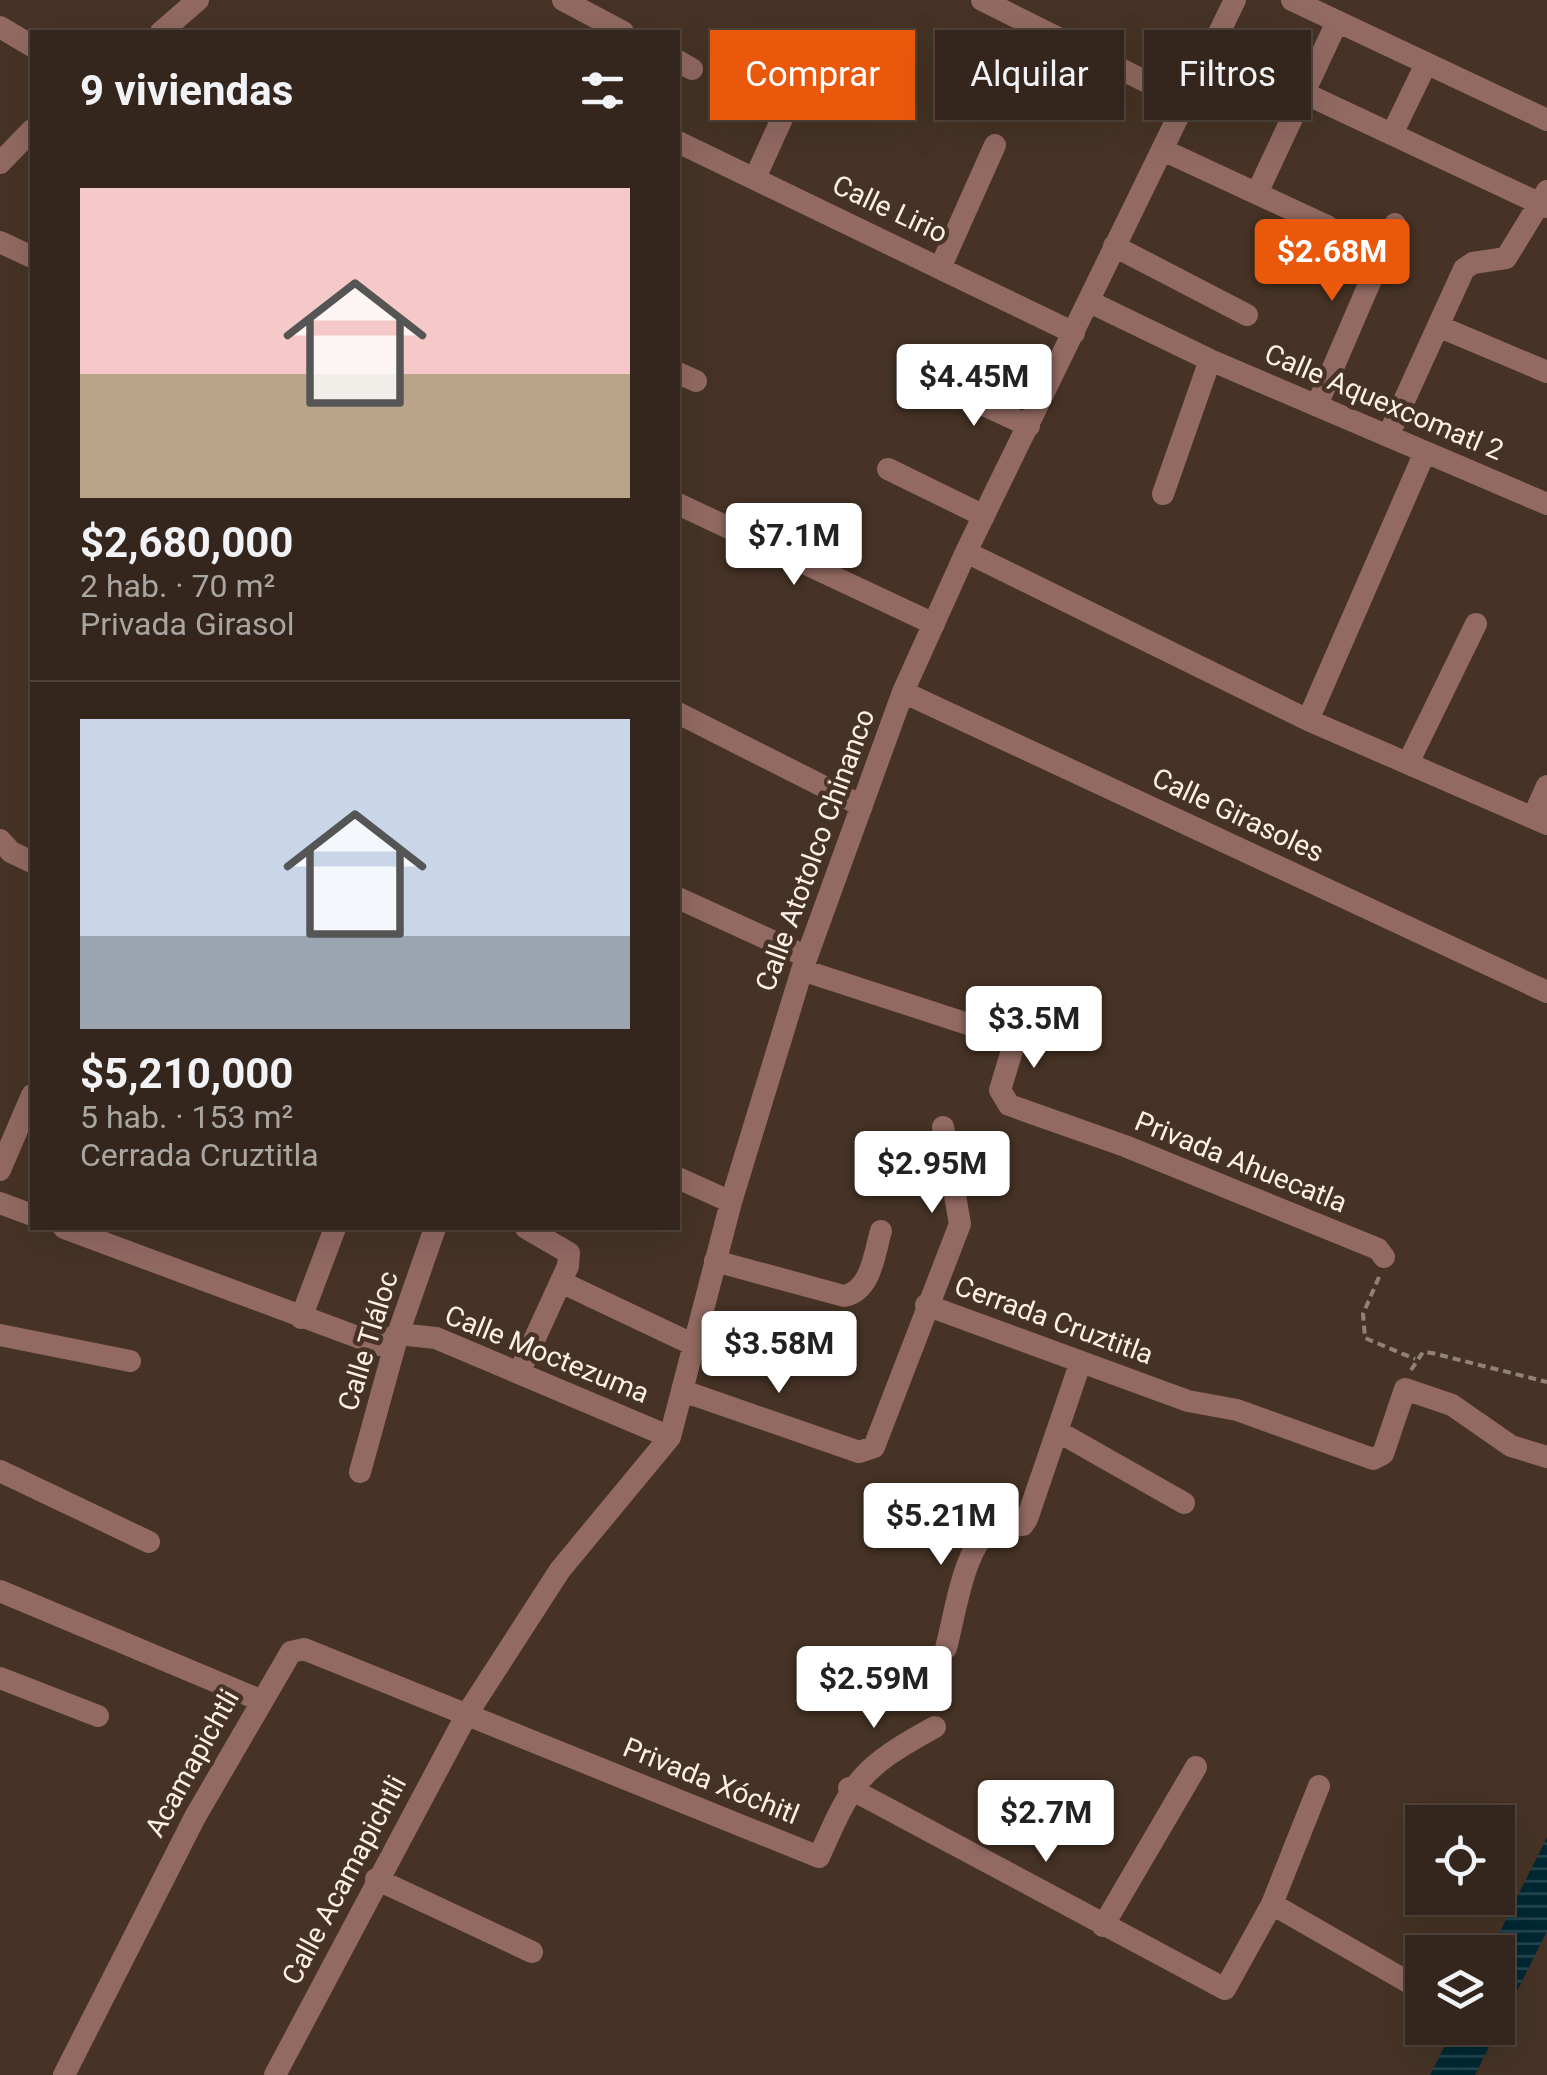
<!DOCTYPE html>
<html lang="es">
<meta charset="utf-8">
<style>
body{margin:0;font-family:Roboto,sans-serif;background:#3c2e25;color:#f1f3f6;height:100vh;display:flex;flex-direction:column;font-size:38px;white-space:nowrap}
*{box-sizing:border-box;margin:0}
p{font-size:32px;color:#a9a5a3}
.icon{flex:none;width:55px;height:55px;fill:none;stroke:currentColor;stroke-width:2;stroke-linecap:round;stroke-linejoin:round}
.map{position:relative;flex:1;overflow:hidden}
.panel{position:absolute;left:30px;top:30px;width:650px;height:1200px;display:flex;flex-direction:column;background:#34261c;border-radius:0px;box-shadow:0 10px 40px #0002,0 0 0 2px #4e433b}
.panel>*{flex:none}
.banner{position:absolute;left:710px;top:30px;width:685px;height:90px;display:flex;gap:20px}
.controls{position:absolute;left:1405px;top:1805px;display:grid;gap:20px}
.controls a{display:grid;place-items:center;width:110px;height:110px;border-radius:0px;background:#34261c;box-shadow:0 10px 40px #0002,0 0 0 2px #4e433b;font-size:50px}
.price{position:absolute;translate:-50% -85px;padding:0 22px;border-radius:10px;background:#fff;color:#222;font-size:32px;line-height:65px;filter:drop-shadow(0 2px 5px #0008)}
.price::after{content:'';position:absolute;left:50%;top:60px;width:30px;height:22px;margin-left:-15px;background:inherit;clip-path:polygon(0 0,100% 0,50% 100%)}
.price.active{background:#ea580c;color:#fff}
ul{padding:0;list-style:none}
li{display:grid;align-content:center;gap:20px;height:530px;padding:0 50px}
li+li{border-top:2px solid #4e433b}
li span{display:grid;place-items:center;height:310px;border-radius:0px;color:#555}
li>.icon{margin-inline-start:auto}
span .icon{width:180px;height:180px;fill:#fffc;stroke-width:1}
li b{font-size:42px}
h2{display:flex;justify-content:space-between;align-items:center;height:120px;padding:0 50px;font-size:42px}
.chip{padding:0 35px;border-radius:0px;background:#34261c;box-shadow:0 10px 40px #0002,0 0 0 2px #4e433b;font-size:35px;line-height:90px}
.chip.active{background:#ea580c;color:#fff}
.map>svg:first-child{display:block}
.water{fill:url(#water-rules)}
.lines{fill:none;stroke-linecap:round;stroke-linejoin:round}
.path{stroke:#928276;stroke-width:4;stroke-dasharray:8 5;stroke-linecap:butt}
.minor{stroke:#926a62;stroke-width:22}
.labels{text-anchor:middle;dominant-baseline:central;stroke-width:9;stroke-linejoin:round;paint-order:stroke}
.street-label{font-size:28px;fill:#fdf0e7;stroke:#463325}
</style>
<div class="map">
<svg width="1547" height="2075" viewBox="0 0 1547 2075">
<defs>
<pattern id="water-rules" width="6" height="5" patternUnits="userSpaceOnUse" patternTransform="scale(2.5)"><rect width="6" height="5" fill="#002833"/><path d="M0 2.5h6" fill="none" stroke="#264851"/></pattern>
</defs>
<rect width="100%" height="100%" fill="#463325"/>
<!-- water -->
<path class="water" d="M1547,1837V1931L1475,2075H1430L1454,2028H1498V1952H1490Z"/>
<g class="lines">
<!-- path -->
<path class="path" d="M1379,1277L1363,1314L1365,1338L1415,1359
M1411,1370L1423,1352L1432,1353L1547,1382"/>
<!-- minor -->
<path class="minor" d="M563,0L623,32
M982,0L1185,101
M1292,0L1547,120
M0,27L32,46
M161,32L198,0
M678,61L692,69
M1304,93L1547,207
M1392,134L1426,64
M678,142L1074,333
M1163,150L1327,226
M0,163L32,130
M755,178L810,57
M1257,193L1337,22
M0,242L32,257
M1114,246L1247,315
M941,266L995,145
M1090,302L1210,360L1547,504
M1438,326L1547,372
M678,373L696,381
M941,385L1029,426
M1317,405L1395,224
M1388,436L1464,269L1473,263L1506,258L1547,191
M888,469L984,516
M1163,494L1210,360
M678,504L934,624
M966,552L1308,720L1547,824
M903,692L1547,992
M678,713L862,806
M1308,720L1425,452
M1408,763L1476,624
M1533,817L1547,786
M0,840L11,852L32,862
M678,898L807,957
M802,970L1008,1037L1014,1044L1000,1090L1009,1105L1125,1146L1378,1249L1384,1257
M0,1170L32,1095
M678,1178L731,1202
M0,1203L32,1215
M64,1228L379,1345L398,1334L436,1338L670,1437
M715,1261L844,1296C871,1291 874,1255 881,1231
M561,1282L692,1344
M926,1305L1188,1401L1237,1410L1373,1459L1383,1454L1405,1389L1452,1405L1511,1446L1547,1457
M301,1318L335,1228
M0,1335L130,1361
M519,1373L568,1266L569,1253L526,1228
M683,1391L859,1452L874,1447L960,1224L943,1127
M1057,1431L1184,1503
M0,1471L149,1542
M360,1472L398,1334L435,1228
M0,1591L260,1700
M946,1648C957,1607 962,1551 995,1522L1023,1525L1027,1519L1080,1364
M0,1678L98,1716
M849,1788L1225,1989L1272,1904L1319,1786
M376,1879L532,1952
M1272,1904L1422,1990
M1103,1926L1196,1767
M64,2075L195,1817L291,1652L304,1649L819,1857C853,1780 860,1768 935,1727
M275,2075L467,1714L560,1570L670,1437L731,1202L802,970L903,692L966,552L1235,0"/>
</g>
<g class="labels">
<!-- street labels -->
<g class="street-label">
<text transform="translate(890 209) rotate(25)">Calle Lirio</text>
<text transform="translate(1384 402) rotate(23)">Calle Aquexcomatl 2</text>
<text transform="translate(1238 815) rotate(25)">Calle Girasoles</text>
<text transform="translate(815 850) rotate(-70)">Calle Atotolco Chinanco</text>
<text transform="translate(1241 1162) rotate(22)">Privada Ahuecatla</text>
<text transform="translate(1054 1320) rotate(20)">Cerrada Cruztitla</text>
<text transform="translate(368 1341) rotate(-73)">Calle Tláloc</text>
<text transform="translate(547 1354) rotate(22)">Calle Moctezuma</text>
<text transform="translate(192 1763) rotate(-61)">Acamapichtli</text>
<text transform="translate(711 1781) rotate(22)">Privada Xóchitl</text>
<text transform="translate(344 1880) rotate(-62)">Calle Acamapichtli</text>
</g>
</g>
</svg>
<div class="controls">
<a><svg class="icon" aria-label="locate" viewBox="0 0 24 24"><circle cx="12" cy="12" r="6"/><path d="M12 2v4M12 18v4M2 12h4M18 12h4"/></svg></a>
<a><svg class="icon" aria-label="layers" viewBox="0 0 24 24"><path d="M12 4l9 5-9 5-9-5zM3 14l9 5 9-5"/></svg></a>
</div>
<b class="price active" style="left:1332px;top:304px">$2.68M</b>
<b class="price" style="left:974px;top:429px">$4.45M</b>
<b class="price" style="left:794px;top:588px">$7.1M</b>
<b class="price" style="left:1034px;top:1071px">$3.5M</b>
<b class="price" style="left:932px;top:1216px">$2.95M</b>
<b class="price" style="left:779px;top:1396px">$3.58M</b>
<b class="price" style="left:941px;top:1568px">$5.21M</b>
<b class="price" style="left:874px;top:1731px">$2.59M</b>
<b class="price" style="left:1046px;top:1865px">$2.7M</b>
<div class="banner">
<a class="chip active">Comprar</a>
<a class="chip">Alquilar</a>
<a class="chip">Filtros</a>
</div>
<section class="panel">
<h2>9 viviendas<svg class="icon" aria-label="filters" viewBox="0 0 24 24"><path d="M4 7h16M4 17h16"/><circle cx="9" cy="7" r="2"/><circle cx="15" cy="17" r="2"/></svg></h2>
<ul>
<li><span style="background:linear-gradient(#f6c9c9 60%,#b9a48a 0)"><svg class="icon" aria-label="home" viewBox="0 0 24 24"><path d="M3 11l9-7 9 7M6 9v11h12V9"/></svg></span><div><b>$2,680,000</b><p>2 hab. · 70 m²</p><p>Privada Girasol</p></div></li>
<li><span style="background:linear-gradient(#c9d6e8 70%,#9aa5b1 0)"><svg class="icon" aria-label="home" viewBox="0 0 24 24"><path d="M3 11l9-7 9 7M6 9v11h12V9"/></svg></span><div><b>$5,210,000</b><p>5 hab. · 153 m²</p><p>Cerrada Cruztitla</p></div></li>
</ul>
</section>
</div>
